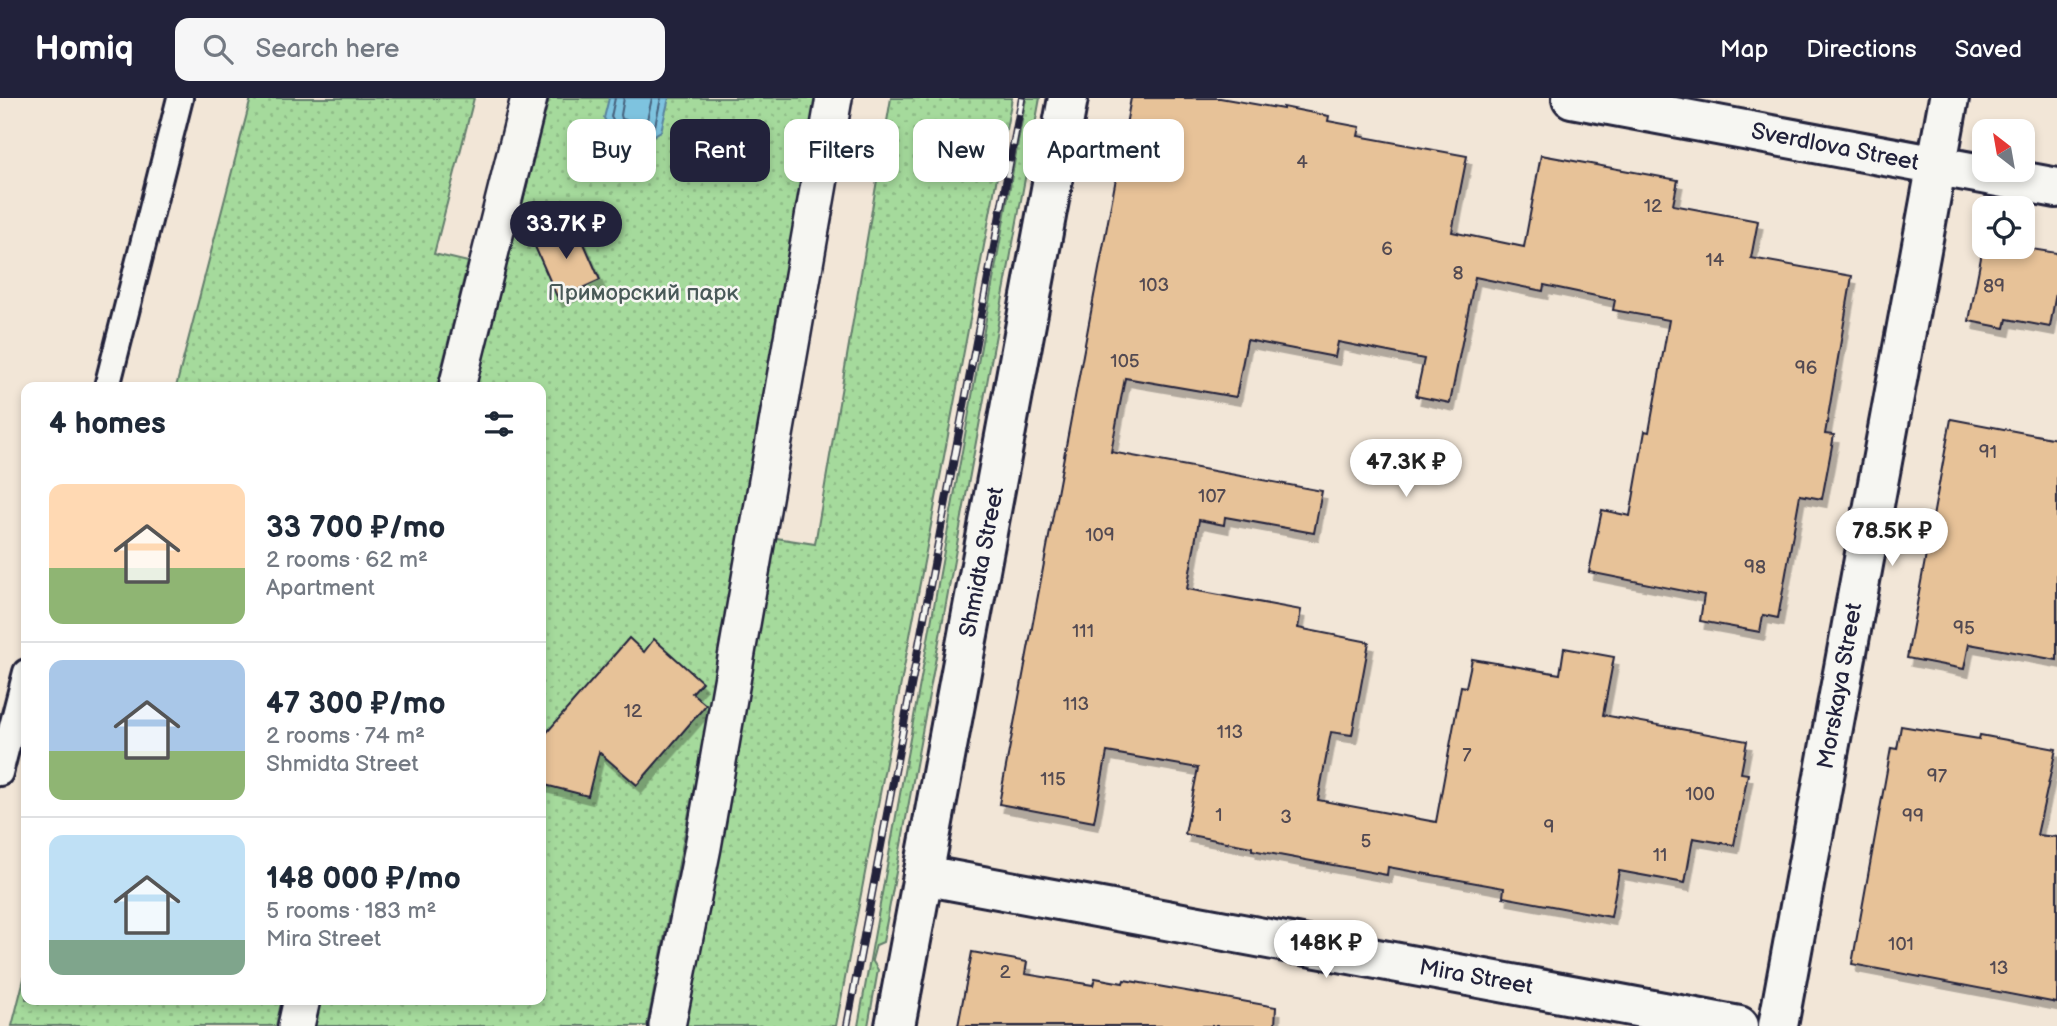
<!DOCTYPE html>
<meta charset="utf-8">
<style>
body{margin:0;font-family:"Balsamiq Sans",sans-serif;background:#f6f6f7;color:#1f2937;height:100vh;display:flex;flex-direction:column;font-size:26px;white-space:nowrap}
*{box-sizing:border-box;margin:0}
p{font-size:23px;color:#747a83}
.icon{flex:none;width:38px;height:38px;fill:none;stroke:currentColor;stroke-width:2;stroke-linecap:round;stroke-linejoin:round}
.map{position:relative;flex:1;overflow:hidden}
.side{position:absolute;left:21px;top:284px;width:525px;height:623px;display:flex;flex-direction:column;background:#fff;border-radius:14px;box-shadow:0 4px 10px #0003}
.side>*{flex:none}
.top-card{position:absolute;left:567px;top:21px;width:665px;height:63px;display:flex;gap:14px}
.needle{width:46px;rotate:329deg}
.tools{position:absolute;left:1972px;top:21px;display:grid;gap:14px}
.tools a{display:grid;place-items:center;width:63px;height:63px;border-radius:14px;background:#fff;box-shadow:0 4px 10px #0003;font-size:35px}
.price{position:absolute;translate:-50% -60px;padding:0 16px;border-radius:24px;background:#fff;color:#222;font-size:23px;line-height:46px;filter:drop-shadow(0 2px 4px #0008)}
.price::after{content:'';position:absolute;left:50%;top:42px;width:21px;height:16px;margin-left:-10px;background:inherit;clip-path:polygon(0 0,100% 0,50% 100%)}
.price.on{background:#22223b;color:#fff}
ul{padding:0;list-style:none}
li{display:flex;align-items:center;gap:21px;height:175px;padding:0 28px}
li+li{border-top:2px solid #e0e1e3}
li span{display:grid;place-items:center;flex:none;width:196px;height:140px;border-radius:14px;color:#555}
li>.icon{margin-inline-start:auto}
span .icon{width:84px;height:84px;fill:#fffc;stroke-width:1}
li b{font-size:30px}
h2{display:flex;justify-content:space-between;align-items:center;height:84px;padding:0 28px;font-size:30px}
.chip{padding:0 24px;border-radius:14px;background:#fff;box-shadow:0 4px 10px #0003;font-size:24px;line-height:63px}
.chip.on{background:#22223b;color:#fff}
header{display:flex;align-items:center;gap:42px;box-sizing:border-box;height:98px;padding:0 35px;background:#22223b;color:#fff}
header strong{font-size:33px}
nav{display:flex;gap:38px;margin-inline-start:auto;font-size:24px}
.search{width:490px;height:63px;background:#f6f6f7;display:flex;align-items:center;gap:18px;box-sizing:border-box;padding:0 24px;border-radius:14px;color:#747a83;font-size:26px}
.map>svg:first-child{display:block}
.grass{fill:url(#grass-dots);stroke:#647e6c;stroke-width:2}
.water{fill:#7ec3df;stroke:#59839d;stroke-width:2}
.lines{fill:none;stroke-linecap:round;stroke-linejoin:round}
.shore{stroke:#47627d;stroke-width:2}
.building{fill:#e7c298;stroke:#22223b;stroke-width:2;filter:url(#shadow)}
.service-casing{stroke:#22223b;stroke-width:30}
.pedestrian-casing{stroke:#22223b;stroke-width:40}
.minor-casing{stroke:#22223b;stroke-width:44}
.tertiary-casing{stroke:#22223b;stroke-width:44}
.service{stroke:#f6f6f2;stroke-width:24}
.pedestrian{stroke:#f6f6f2;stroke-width:35}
.minor{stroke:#f6f6f2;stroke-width:38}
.tertiary{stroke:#f6f6f2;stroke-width:38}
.rail-casing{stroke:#22223b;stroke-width:8}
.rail{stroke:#f6f6f2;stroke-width:5;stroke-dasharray:16;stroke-linecap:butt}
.labels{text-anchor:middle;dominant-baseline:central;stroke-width:5;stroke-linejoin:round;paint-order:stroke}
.number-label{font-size:19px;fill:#534a52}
.street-label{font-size:23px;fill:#22223b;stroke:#f6f6f2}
.park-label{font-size:23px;fill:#495958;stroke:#f6f6f2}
</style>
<header>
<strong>Homiq</strong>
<div class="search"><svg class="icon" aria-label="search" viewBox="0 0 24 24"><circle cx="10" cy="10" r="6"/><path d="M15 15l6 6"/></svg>Search here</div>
<nav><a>Map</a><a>Directions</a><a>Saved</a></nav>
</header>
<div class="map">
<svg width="2057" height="928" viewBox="0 0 2057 928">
<defs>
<pattern id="grass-dots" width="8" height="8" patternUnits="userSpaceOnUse" patternTransform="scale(1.75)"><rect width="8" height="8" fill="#a5da9c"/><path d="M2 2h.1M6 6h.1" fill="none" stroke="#8ebb87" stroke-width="1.8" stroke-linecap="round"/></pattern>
<filter id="shadow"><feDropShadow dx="4.5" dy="8" stdDeviation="0" flood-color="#0004"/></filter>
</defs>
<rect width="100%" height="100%" fill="#f2e6d7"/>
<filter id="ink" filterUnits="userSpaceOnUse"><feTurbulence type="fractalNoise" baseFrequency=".0143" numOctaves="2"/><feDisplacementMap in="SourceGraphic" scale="14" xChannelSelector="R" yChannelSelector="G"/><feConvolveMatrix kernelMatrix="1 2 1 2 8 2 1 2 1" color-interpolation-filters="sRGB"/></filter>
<g filter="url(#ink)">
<!-- grass -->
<path class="grass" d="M251,0H474L434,156L468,164L437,289H176Z
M549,0H817L725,531L647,928H314L321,901H541V289H476Z
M891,0H1012L836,928H682L776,440L815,446Z
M1026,0H1040L883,844L876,847L872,862L878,872L868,928H858Z
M26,873V901H282L276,928H12Z"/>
<!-- water -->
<path class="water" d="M609,0H669L661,33L644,43L613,36L604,20Z"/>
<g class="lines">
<!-- shore -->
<path class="shore" d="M615,0L611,19L617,29L642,35L655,28L661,0
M624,0L621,17L622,21L641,26L647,22L652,0"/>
</g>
<!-- building -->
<path class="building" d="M1131,0H1220L1283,11V9L1329,18L1328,23L1360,29L1358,38L1467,58L1452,134L1524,149L1541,57L1678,82L1673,107L1758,123L1751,160L1852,178L1825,336L1834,337L1822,401L1800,397L1778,520L1763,517L1760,534L1700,523L1704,497L1589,474L1602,412L1630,418L1645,333L1649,334L1669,222L1613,212L1615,202L1544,187L1543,193L1475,179L1450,305L1416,298L1424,261L1338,244L1335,259L1247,242L1236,299L1125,280L1111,354L1322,393L1314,435L1225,419L1224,427L1199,422L1187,491L1301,512L1298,530L1369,544L1352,637L1331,634L1318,702L1436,724L1461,588L1466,589L1472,561L1560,576L1564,550L1614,559L1603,617L1747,643L1741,675L1748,676L1734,747L1693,740L1685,785L1619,773L1611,819L1503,799L1504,790L1388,769L1387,777L1252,752V749L1185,736L1198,670L1107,654L1094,724L999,706Z
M575,125L600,182L558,201L533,144Z
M1983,149H2019L2057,155V189L2050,229L2007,221L2005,230L1969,223Z
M1951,321L2057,341V562L1969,546L1964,571L1907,560Z
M629,540L644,554L654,541L702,584L692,595L706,607L637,687L599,654L588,698L541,686V641Z
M1901,628L1979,641L1980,637L2056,651L2037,737L2057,739V905L1852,866L1891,650L1897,651Z
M972,854L1027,864L1025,876L1093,887L1095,880L1123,885L1124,882L1276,909L1275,928H958Z"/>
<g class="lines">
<defs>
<path id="service" d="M107,289L180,0
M0,675L26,574"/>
<path id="pedestrian" d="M457,289L529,0
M296,928L302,901
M667,928L703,749L834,0"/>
<path id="minor" d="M1572,0L2057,90
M923,777L1739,928
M1778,928L1949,0"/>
<path id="tertiary" d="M895,928L1068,0"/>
</defs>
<!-- service casing -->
<use href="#service" class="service-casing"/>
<!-- pedestrian casing -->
<use href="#pedestrian" class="pedestrian-casing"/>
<!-- minor casing -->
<use href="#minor" class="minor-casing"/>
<!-- tertiary casing -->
<use href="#tertiary" class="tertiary-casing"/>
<!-- service -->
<use href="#service" class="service"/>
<!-- pedestrian -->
<use href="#pedestrian" class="pedestrian"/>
<!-- minor -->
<use href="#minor" class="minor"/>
<!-- tertiary -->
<use href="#tertiary" class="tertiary"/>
<defs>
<path id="rail" d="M847,928L1022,0"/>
</defs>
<!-- rail casing -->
<use href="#rail" class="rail-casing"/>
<!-- rail -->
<use href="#rail" class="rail"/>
</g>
</g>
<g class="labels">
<!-- number labels -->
<g class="number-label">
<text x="1302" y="64">4</text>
<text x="1653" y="108">12</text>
<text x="1387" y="151">6</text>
<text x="1715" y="162">14</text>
<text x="1458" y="175">8</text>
<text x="1154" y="187">103</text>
<text x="1994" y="188">89</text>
<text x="1125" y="263">105</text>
<text x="1806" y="270">96</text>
<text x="1988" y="354">91</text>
<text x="1212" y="398">107</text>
<text x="1100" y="437">109</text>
<text x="1755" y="469">98</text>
<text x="1964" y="530">95</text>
<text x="1083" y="533">111</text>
<text x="1076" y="606">113</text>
<text x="633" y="613">12</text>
<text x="1230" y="634">113</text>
<text x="1467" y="657">7</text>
<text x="1937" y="678">97</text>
<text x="1053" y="681">115</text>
<text x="1700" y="696">100</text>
<text x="1219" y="717">1</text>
<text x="1913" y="718">99</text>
<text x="1286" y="719">3</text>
<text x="1549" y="729">9</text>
<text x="1366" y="743">5</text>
<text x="1660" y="757">11</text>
<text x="1901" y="846">101</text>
<text x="1999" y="870">13</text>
<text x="1005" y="874">2</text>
</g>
<!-- street labels -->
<g class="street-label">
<text transform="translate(1835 49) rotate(11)">Sverdlova Street</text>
<text transform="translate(982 464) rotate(-79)">Shmidta Street</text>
<text transform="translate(1840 588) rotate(-80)">Morskaya Street</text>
<text transform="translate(1476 879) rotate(10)">Mira Street</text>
</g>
<!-- park labels -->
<g class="park-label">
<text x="643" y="195">Приморский парк</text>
</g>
</g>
</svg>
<div class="tools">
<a><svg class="needle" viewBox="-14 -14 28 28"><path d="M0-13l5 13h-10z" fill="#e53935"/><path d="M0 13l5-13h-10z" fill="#747a83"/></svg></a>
<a><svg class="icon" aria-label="locate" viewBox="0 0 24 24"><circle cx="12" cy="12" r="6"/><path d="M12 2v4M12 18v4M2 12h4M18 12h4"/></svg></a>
</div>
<b class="price on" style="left:566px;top:163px">33.7K ₽</b>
<b class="price" style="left:1406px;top:401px">47.3K ₽</b>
<b class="price" style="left:1892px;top:470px">78.5K ₽</b>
<b class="price" style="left:1326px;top:882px">148K ₽</b>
<div class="top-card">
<a class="chip">Buy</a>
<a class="chip on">Rent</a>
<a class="chip">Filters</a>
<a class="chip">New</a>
<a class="chip">Apartment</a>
</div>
<section class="side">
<h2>4 homes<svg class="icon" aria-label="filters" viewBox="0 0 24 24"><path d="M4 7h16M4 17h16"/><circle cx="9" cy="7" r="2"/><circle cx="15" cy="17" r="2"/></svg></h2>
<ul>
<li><span style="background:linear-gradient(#ffd9b3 60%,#8fb573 0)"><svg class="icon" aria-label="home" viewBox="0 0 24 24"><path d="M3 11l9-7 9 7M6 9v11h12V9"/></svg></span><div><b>33 700 ₽/mo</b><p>2 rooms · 62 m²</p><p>Apartment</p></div></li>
<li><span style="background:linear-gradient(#a9c7e8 65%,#8fb573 0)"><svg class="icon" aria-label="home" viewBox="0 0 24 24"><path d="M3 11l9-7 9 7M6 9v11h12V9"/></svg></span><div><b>47 300 ₽/mo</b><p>2 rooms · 74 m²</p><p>Shmidta Street</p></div></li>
<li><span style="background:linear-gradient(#bfe0f5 75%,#7fa58c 0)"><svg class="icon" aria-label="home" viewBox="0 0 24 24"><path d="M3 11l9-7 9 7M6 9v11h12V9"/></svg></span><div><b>148 000 ₽/mo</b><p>5 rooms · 183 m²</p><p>Mira Street</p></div></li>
</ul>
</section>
</div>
